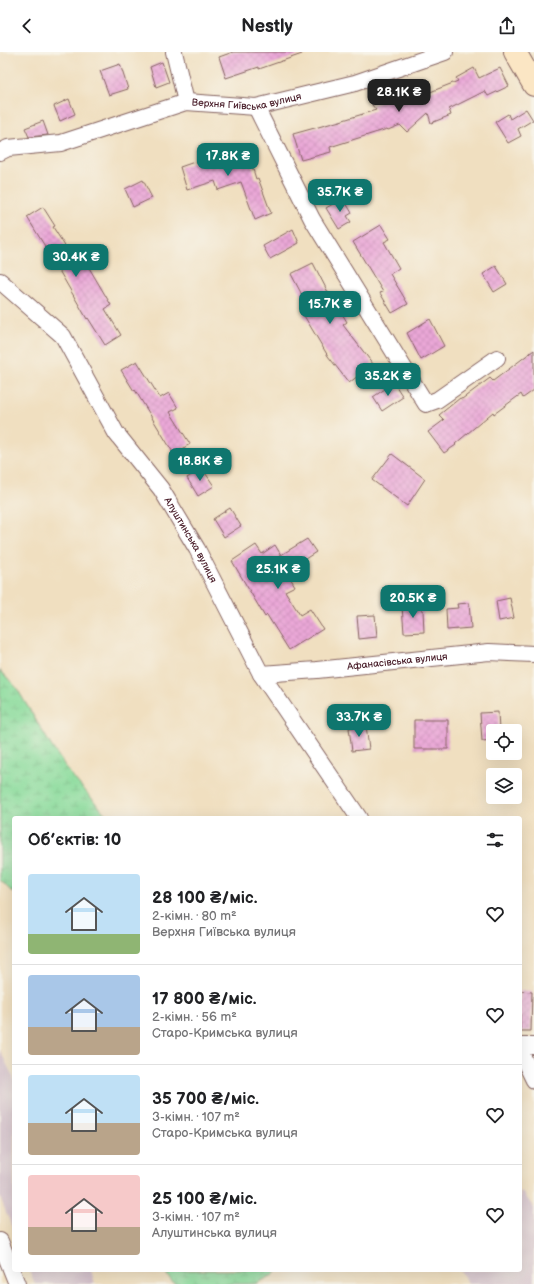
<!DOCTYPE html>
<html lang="uk">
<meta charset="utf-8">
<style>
body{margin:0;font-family:"Balsamiq Sans",sans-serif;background:#f2f2f2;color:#202124;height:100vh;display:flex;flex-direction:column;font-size:15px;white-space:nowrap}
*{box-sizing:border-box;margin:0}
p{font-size:13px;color:#757577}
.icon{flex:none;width:22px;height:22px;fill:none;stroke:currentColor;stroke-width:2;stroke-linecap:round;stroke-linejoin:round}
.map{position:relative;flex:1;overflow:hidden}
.side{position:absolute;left:12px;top:764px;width:510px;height:456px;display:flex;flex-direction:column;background:#fff;border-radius:4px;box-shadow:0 4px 16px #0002}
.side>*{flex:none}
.tools{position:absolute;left:486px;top:672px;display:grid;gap:8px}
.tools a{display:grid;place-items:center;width:36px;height:36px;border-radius:4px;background:#fff;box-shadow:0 4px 16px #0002;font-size:20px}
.price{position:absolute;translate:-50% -34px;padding:0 9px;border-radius:8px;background:#0f766e;color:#fff;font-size:13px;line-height:26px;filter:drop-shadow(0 1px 2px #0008)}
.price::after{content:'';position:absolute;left:50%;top:24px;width:12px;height:9px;margin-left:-6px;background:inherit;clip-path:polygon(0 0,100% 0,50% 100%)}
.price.selected{background:#222;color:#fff}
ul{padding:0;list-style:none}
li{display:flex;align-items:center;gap:12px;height:100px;padding:0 16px}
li+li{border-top:1px solid #e0e0e0}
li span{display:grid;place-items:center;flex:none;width:112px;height:80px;border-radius:4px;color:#555}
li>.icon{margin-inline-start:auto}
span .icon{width:48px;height:48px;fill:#fffc;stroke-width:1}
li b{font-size:17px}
h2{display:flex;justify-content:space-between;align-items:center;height:48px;padding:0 16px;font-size:17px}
header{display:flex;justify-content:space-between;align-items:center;height:52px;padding:0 16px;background:#fff;font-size:18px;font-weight:700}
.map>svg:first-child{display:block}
.industrial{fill:#d1bdc9}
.wetland{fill:url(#wetland-marsh);stroke:#6a7d63}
.building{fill:url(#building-cross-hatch)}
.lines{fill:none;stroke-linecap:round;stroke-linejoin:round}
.street-casing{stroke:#84625f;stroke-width:18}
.secondary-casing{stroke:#84625f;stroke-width:24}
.street{stroke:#fff;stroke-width:16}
.secondary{stroke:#fbe6c4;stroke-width:22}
.labels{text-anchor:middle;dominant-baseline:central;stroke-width:3;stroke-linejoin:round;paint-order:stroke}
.street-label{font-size:10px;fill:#4a1f2b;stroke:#f7f3e8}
</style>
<header><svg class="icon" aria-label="back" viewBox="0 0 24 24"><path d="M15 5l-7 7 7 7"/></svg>Nestly<svg class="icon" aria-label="share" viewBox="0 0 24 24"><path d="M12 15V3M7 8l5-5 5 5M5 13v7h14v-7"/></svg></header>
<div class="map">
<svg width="534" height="1232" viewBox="0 0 534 1232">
<defs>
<pattern id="wetland-marsh" width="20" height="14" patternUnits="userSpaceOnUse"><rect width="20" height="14" fill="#89db9b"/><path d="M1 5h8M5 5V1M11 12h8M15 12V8" fill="none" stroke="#78bc86"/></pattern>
<pattern id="building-cross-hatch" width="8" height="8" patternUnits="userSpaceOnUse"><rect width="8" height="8" fill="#eaa7d7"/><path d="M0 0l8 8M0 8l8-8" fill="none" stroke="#ca8fb9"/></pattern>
</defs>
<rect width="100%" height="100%" fill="#f7f3e8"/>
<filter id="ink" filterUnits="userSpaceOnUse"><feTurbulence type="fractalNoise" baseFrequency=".025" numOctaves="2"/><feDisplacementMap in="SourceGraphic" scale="8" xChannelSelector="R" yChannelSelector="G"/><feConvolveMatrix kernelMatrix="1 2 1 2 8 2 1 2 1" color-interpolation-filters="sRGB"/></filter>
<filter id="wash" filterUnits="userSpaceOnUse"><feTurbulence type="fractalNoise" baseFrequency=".012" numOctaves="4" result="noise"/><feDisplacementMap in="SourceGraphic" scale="16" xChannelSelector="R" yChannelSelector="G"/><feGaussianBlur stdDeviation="0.9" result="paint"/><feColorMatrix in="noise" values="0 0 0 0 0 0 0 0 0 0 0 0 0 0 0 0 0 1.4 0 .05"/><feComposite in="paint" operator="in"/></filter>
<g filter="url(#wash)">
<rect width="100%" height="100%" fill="#f0dfc0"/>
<!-- industrial -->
<path class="industrial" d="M0,998L14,1027V1180L0,1145Z
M520,1140L524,1142L534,1156V1232H468L460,1218H520Z
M29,1218H91L95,1232H35Z"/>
<!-- wetland -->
<path class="wetland" d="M0,618L16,635L52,695L72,724L109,766H14V841L11,839L0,828Z
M162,1218H276L273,1223L255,1232H175Z"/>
<g id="blocks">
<!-- building -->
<path class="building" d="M233,0H302V2L259,17V15L226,26L219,5Z
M162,10L169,30L156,35L150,15Z
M120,12L128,37L109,43L100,19Z
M474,16L479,26L500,16L509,34L488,44L485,39L449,57L451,63L431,71L428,61L407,80L400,73L388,78L387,77L330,95L331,100L301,108L293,82L340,69L376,58L372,53L407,40L410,48L458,29L456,26Z
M69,47L75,62L60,69L54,54Z
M526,57L533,68L518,77L521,84L508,91L495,70L508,62L510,67Z
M43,69L48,83L29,85L25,76Z
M236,94L239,104L248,101L256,127L258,126L271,161L255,168L241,130L218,138L215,129L187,138L180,115L209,105L208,104Z
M143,128L152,146L133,155L125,137Z
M343,146L352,161L347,164L351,170L339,177L326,156Z
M43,155L55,174L53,175L80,218L88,214L111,253L105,257L121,283L105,293L88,266L87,267L57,215L56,216L44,197L46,196L27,165Z
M381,173L390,187L384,190L399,216L390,222L408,252L392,261L380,241L383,240L353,190Z
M293,177L299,191L270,207L263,194Z
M313,211L331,246L332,245L347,270L343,273L373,312L349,331L328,304L303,262L310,258L291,222Z
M496,214L507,232L494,240L483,222Z
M430,267L444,294L421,308L407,281Z
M534,298V338L523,346L521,342L494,362L493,360L455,392L456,393L444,401L428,380L444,368L439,363L460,346L462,347L490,326L493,329Z
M137,309L160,346L169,341L178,356L170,360L190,392L174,402L135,338L134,339L121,318Z
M394,331L403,345L382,359L373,345Z
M392,402L425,427L407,454L372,428Z
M202,416L214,434L198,444L187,426Z
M230,456L241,474L224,485L213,467Z
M307,487L316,500L286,519L295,534L285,539L300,563L310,557L323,577L289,598L267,563L265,565L232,509L256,493L262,502L275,493L281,503Z
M510,546L514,566L499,569L496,549Z
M469,551L471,576L447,578L446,557L458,556L457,552Z
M420,553L421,558H423L424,580L404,581L402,554Z
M375,563L377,585L359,587L357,564Z
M498,660L499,679H493V688L482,689L480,661Z
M414,668H448V697H414Z
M366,673L369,697L352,699L349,676Z
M520,939L532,940L531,979H520Z"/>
</g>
</g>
<g filter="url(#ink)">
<use href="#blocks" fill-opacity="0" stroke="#84625f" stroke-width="1"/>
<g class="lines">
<defs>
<g id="street">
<path d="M174,0L186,50"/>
<path d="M256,55L312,167L426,352L437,348L497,306"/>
<path id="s1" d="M0,100L8,96L61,91L186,50L256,55L355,31L445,0"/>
<path id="s2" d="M0,229L63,284L116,381L161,437L197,497L261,622L359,766"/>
<path id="s3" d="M261,622L317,618L489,600L534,602"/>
<path d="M520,994H534"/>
<path d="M520,999L534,1028"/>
<path d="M0,1189L17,1232"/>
</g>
<path id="secondary" d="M515,0L534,33"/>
</defs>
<!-- street casing -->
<use href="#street" class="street-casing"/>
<!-- secondary casing -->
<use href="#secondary" class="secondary-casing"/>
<!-- street -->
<use href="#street" class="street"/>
<!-- secondary -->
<use href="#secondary" class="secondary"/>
</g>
</g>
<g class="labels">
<!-- street labels -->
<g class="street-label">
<text stroke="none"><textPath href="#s1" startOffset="255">Верхня Гиївська вулиця</textPath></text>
<text stroke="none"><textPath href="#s2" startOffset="325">Алуштинська вулиця</textPath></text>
<text stroke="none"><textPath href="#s3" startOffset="137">Афанасівська вулиця</textPath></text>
</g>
</g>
</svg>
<div class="tools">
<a><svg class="icon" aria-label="locate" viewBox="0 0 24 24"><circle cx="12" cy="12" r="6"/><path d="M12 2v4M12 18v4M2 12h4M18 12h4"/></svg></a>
<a><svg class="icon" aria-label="layers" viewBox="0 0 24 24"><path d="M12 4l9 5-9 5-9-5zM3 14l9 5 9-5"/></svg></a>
</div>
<b class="price selected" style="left:399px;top:61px">28.1K ₴</b>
<b class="price" style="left:228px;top:125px">17.8K ₴</b>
<b class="price" style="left:340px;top:161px">35.7K ₴</b>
<b class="price" style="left:76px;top:226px">30.4K ₴</b>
<b class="price" style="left:330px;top:273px">15.7K ₴</b>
<b class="price" style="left:388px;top:345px">35.2K ₴</b>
<b class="price" style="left:200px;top:430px">18.8K ₴</b>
<b class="price" style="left:278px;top:538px">25.1K ₴</b>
<b class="price" style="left:413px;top:567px">20.5K ₴</b>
<b class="price" style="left:359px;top:686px">33.7K ₴</b>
<section class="side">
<h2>Об’єктів: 10<svg class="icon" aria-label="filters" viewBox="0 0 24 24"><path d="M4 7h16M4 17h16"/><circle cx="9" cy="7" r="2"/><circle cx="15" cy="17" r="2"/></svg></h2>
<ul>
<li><span style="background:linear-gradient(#bfe0f5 75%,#8fb573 0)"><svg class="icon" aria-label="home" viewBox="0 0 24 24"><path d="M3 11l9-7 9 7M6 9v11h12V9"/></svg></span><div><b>28 100 ₴/міс.</b><p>2-кімн. · 80 m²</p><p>Верхня Гиївська вулиця</p></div><svg class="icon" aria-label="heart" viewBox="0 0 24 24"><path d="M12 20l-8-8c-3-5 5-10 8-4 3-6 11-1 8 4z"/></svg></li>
<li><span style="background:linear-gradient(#a9c7e8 65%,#b9a48a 0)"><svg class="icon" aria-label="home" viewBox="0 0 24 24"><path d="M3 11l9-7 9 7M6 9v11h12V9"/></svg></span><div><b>17 800 ₴/міс.</b><p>2-кімн. · 56 m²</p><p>Старо-Кримська вулиця</p></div><svg class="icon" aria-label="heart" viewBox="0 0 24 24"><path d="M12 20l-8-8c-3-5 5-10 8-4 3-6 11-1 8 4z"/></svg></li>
<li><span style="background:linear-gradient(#bfe0f5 60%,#b9a48a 0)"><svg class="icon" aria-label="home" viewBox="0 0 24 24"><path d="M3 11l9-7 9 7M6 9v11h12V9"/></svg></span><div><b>35 700 ₴/міс.</b><p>3-кімн. · 107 m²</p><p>Старо-Кримська вулиця</p></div><svg class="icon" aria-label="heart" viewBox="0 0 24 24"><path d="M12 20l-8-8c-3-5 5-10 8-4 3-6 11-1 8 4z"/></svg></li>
<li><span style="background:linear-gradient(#f6c9c9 65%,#b9a48a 0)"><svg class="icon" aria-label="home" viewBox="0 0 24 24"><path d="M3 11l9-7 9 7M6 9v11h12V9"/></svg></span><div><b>25 100 ₴/міс.</b><p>3-кімн. · 107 m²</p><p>Алуштинська вулиця</p></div><svg class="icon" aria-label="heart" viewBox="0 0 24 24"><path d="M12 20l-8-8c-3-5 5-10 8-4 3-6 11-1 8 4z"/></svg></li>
</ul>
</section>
</div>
